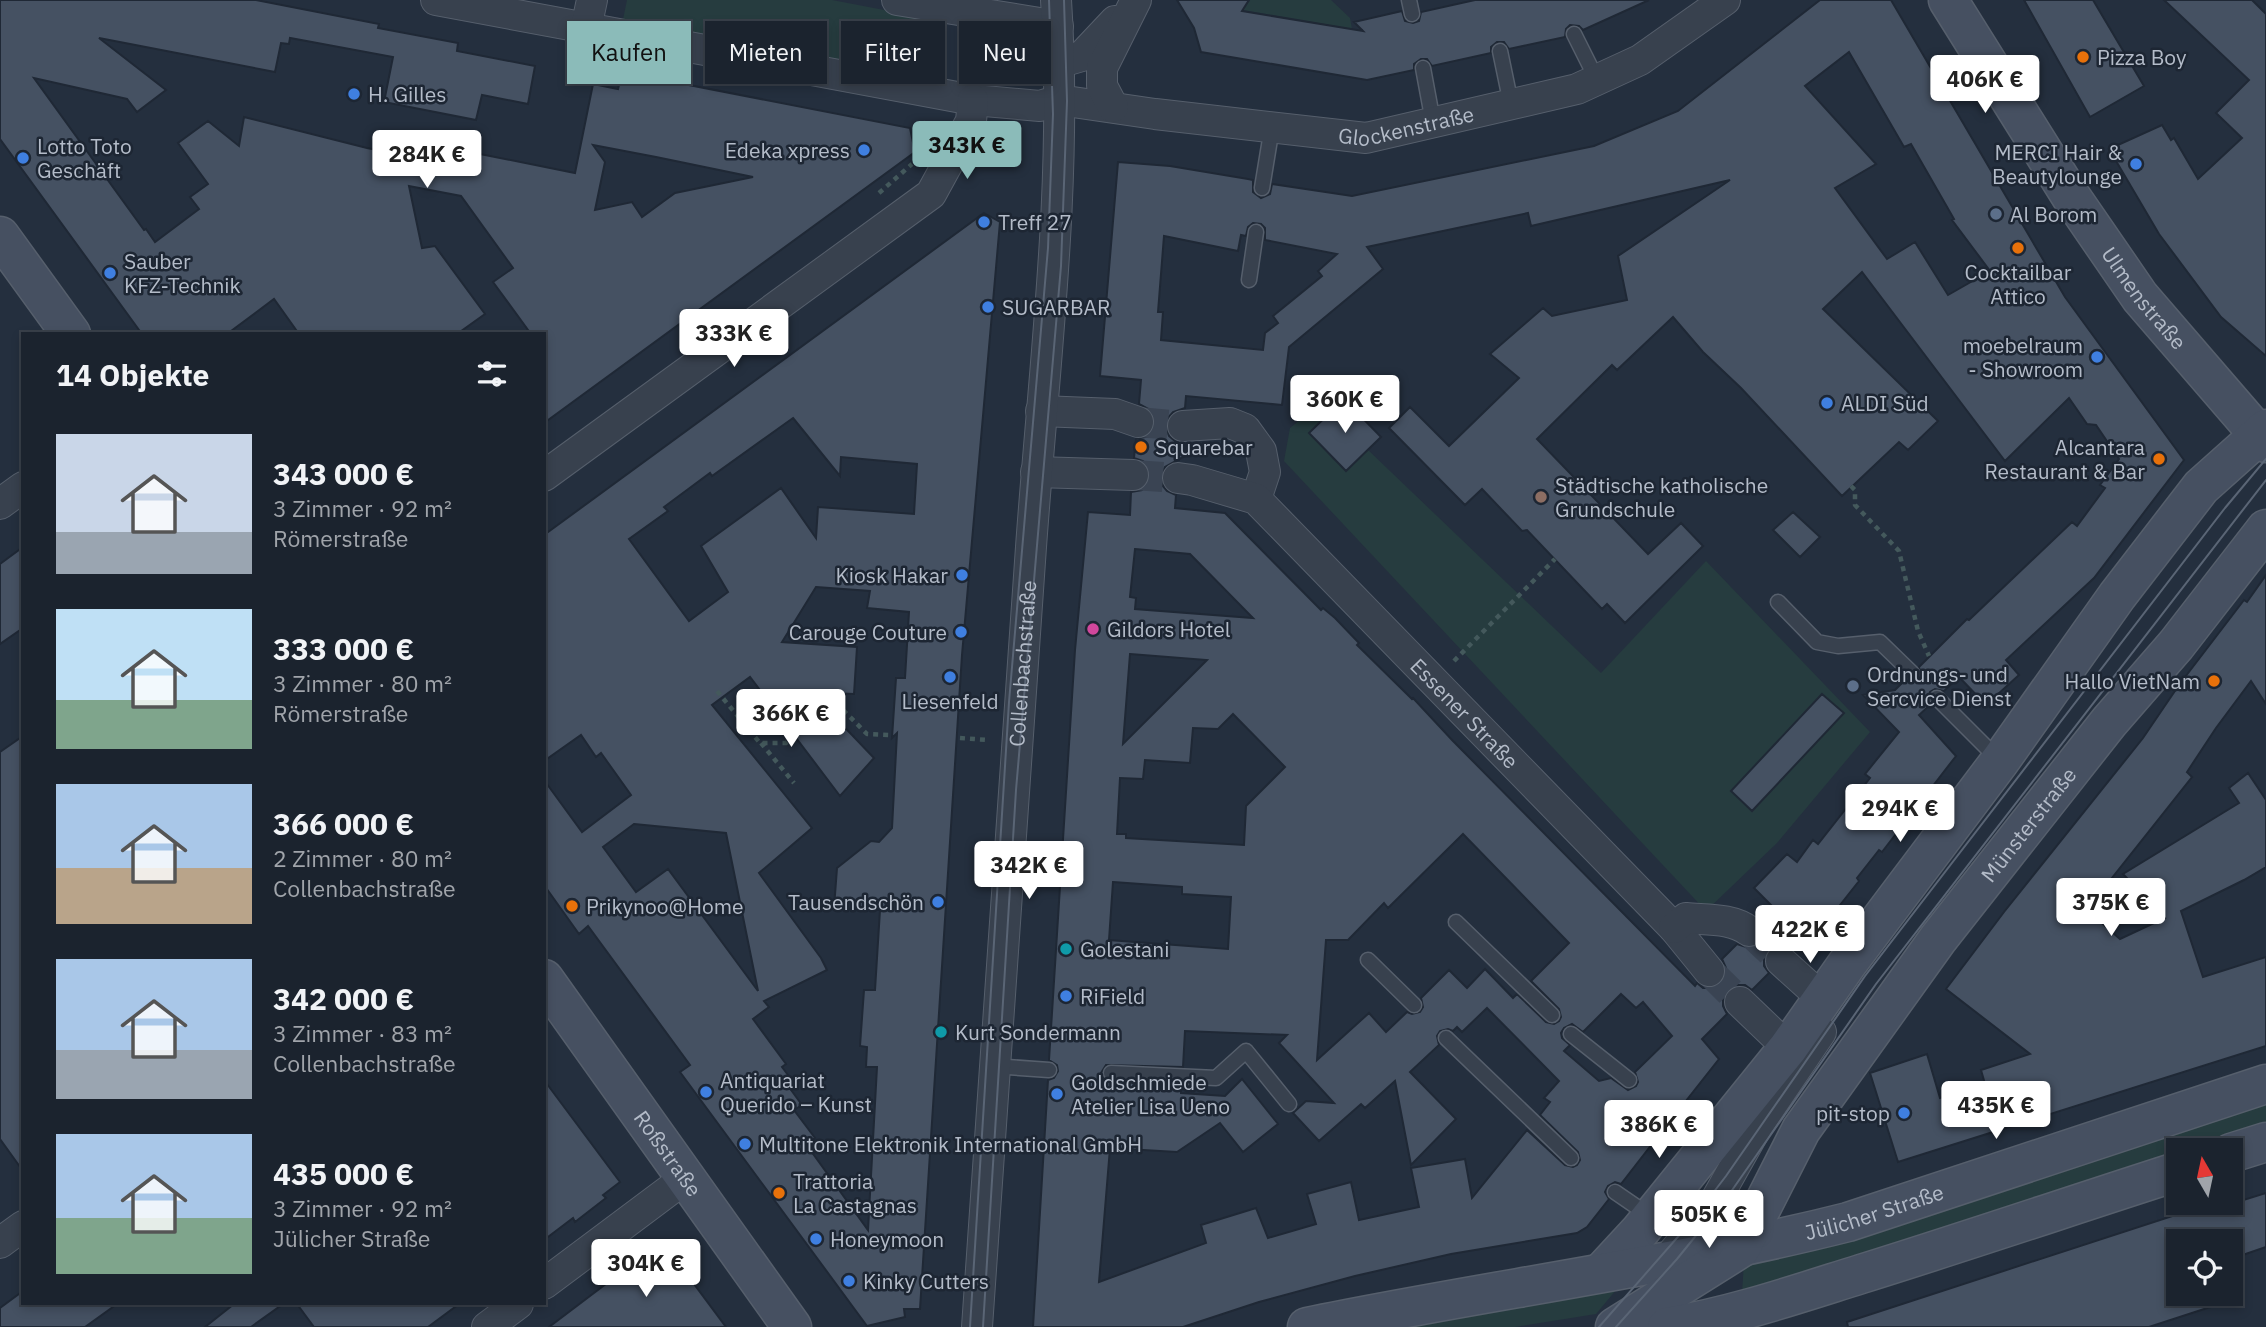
<!DOCTYPE html>
<html lang="de">
<meta charset="utf-8">
<style>
body{margin:0;font-family:"IBM Plex Sans",sans-serif;background:#282f3a;color:#f1f3f6;height:100vh;display:flex;flex-direction:column;font-size:26px;white-space:nowrap}
*{box-sizing:border-box;margin:0}
p{font-size:23px;color:#a0a4aa}
.icon{flex:none;width:38px;height:38px;fill:none;stroke:currentColor;stroke-width:2;stroke-linecap:round;stroke-linejoin:round}
.map{position:relative;flex:1;overflow:hidden}
.details{position:absolute;left:21px;top:332px;width:525px;height:973px;display:flex;flex-direction:column;background:#1b232e;border-radius:0px;box-shadow:0 4px 10px #0003,0 0 0 2px #39404a}
.details>*{flex:none}
.guide{position:absolute;left:567px;top:21px;width:665px;height:63px;display:flex;gap:14px}
.needle{width:46px;rotate:351deg}
.controls{position:absolute;left:2166px;top:1138px;display:grid;gap:14px}
.controls a{display:grid;place-items:center;width:77px;height:77px;border-radius:0px;background:#1b232e;box-shadow:0 4px 10px #0003,0 0 0 2px #39404a;font-size:35px}
.price{position:absolute;translate:-50% -60px;padding:0 16px;border-radius:7px;background:#fff;color:#222;font-size:23px;line-height:46px;filter:drop-shadow(0 2px 4px #0008)}
.price::after{content:'';position:absolute;left:50%;top:42px;width:21px;height:16px;margin-left:-10px;background:inherit;clip-path:polygon(0 0,100% 0,50% 100%)}
.price.on{background:#8bbbb9;color:#111}
ul{padding:0;list-style:none}
li{display:flex;align-items:center;gap:21px;height:175px;padding:0 35px}
li span{display:grid;place-items:center;flex:none;width:196px;height:140px;border-radius:0px;color:#555}
li>.icon{margin-inline-start:auto}
span .icon{width:84px;height:84px;fill:#fffc;stroke-width:1}
li b{font-size:30px}
h2{display:flex;justify-content:space-between;align-items:center;height:84px;padding:0 35px;font-size:30px}
.chip{padding:0 24px;border-radius:0px;background:#1b232e;box-shadow:0 4px 10px #0003,0 0 0 2px #39404a;font-size:24px;line-height:63px}
.chip.on{background:#8bbbb9;color:#111}
.map>svg:first-child{display:block}
.green{fill:#263c3f}
.building{fill:#455162;stroke:#1f2835;stroke-width:2;fill-rule:evenodd}
.lines{fill:none;stroke-linecap:round;stroke-linejoin:round}
.street-tunnel{stroke:#3a4453;stroke-width:30;stroke-dasharray:30 15;stroke-linecap:butt}
.lane-casing{stroke:#565f6c;stroke-width:17}
.street-casing{stroke:#565f6c;stroke-width:32}
.secondary-casing{stroke:#565f6c;stroke-width:41}
.path{stroke:#44595c;stroke-width:4.5;stroke-dasharray:5 5;stroke-linecap:butt}
.lane{stroke:#38414e;stroke-width:14}
.street{stroke:#38414e;stroke-width:30}
.secondary{stroke:#465061;stroke-width:38}
.tram{stroke:#5a6575;stroke-width:2}
.food-dot{fill:#e8710a;stroke:#1d2633;stroke-width:2.5}
.shop-dot{fill:#3f7fe0;stroke:#1d2633;stroke-width:2.5}
.service-dot{fill:#5c6f8a;stroke:#1d2633;stroke-width:2.5}
.education-dot{fill:#8d6e63;stroke:#1d2633;stroke-width:2.5}
.hotel-dot{fill:#d1479c;stroke:#1d2633;stroke-width:2.5}
.culture-dot{fill:#0f9aa8;stroke:#1d2633;stroke-width:2.5}
.labels{text-anchor:middle;dominant-baseline:central;stroke-width:5;stroke-linejoin:round;paint-order:stroke}
.poi-label{font-size:21px;fill:#b4bcc9;stroke:#1d2633;text-anchor:start}
.street-label{font-size:21px;fill:#b4bcc9;stroke:#1d2633}
</style>
<div class="map">
<svg width="2266" height="1327" viewBox="0 0 2266 1327">
<rect width="100%" height="100%" fill="#242f3e"/>
<!-- green -->
<path class="green" d="M627,0H832L926,18L914,79L622,24Z
M1250,0H1331L1350,18L1352,29L1243,10Z
M1320,404L1601,673L1706,561L1870,732L1777,843L1706,911L1284,461L1290,428Z
M2266,1094V1126L2194,1150H2179V1155L1742,1293L1744,1262Z
M1621,1284L1596,1314L1515,1327H1389Z"/>
<!-- building -->
<path class="building" d="M0,0H256L379,24L378,28L458,43L457,51L535,66L528,104L482,95L476,120L384,102L393,57L290,38L289,44L281,43L275,72L99,38L166,90L137,112L127,99L34,78L144,230L146,229L155,242L199,209L190,197L208,184L178,143L208,121L239,146L244,117L367,148L467,168L470,152L575,173L593,84L618,89L622,72L910,128L915,152L544,423V334H531L493,282L513,268L461,196L409,186L422,248L435,246L485,314L457,334H299L274,299L227,334H142L0,139ZM593,145L656,157L753,177L675,193L642,217L632,202L595,210L605,162Z
M1177,0H1249L1242,11L1363,31L1354,22L1402,11L1405,21L1413,23L1419,21L1421,12L1475,0H1649L1583,30L1579,26L1570,25L1566,29L1565,37L1509,49L1504,42H1497L1491,47V53L1432,66L1427,59H1421L1414,64V70L1367,80L1201,52L1194,28Z
M1820,0H1891L2065,297L2184,460L2094,578L2006,660L2019,675L1986,705L1959,677L1944,691L1935,689L1930,692L1928,700L1930,705L1919,715L1956,756L1882,852L1879,850L1857,878L1859,881L1810,943L1804,938L1793,949L1784,944L1775,945L1769,949L1764,957V966L1769,973L1752,990L1745,985H1736L1727,990L1723,999V1006L1727,1014L1702,1039L1719,1059L1678,1111L1672,1108L1664,1112L1662,1118L1666,1126L1621,1184L1615,1182L1608,1186L1605,1192L1609,1199L1587,1227L1577,1233L1451,1254L1355,1276L1259,1302L1183,1327H1033L1048,1080L1054,1078L1058,1071L1057,1065L1049,1060L1075,650L1088,512L1130,515L1131,492L1142,490L1148,484L1150,476L1148,466L1143,461L1134,458L1136,439L1149,436L1155,427V419L1152,411L1139,404L1141,380L1100,376L1118,162L1170,166L1248,179L1253,180V192L1261,198L1270,194L1272,184L1352,196L1594,146L1678,111ZM1849,52L1904,147L1911,144L1954,219L1952,220L1990,271L1948,295L1915,242L1887,259L1835,188L1876,164L1805,86ZM1730,180L1618,256L1627,300L1552,316L1543,308L1490,354L1519,378L1449,446L1410,407L1389,428L1465,505L1482,489L1522,531L1527,530L1602,609L1607,604L1625,623L1703,546L1681,523L1648,554L1537,439L1612,365L1617,370L1673,317L1703,352L1741,388L1842,496L1899,442L1908,450L1938,421L1823,309L1862,272L2005,461L2069,398L2087,424L2096,425L2119,459L2100,485L2105,488L2077,526L2072,522L1969,620L1967,619L1919,667L1921,675L1918,680L1910,682L1905,680L1895,690L1863,695L1899,732L1865,774L1870,778L1818,844L1813,840L1797,862L1787,854L1754,888L1773,907L1761,919L1766,931L1764,940L1758,946L1749,948L1737,944L1722,959L1726,968L1725,978L1719,985L1711,988H1703L1697,983L1695,986L1453,741L1413,698L1412,699L1357,645L1359,643L1335,618L1323,608L1321,610L1225,513L1175,508L1176,495L1167,491L1162,485L1161,476L1165,467L1185,456L1186,447L1184,443L1176,442L1169,436L1166,426L1167,419L1173,412L1185,408L1186,396L1282,405L1289,347L1383,269L1367,247L1528,213L1531,226ZM1253,223L1261,224L1265,228V240L1337,254L1318,271L1322,276L1273,316L1278,323L1265,333L1263,350L1161,340L1163,312H1158L1164,236L1238,251L1241,235L1246,236L1248,227ZM1135,549L1190,554L1253,618L1135,609L1136,598L1130,597ZM1130,654L1207,660L1123,744ZM1233,714L1285,767L1246,806L1244,845L1126,838V834H1117L1120,778L1143,779L1145,760L1190,763L1193,728L1218,729ZM1463,834L1569,943L1531,981L1559,1009L1561,1017L1559,1021L1554,1024L1546,1022L1517,994L1513,998L1485,969L1467,988L1449,970L1421,998L1423,1007L1420,1012L1412,1014L1407,1012L1386,1032L1369,1013L1317,1060L1326,940H1348L1384,903L1388,908ZM1113,882L1182,887V894L1231,897L1228,949L1109,940ZM1621,994L1636,1008L1643,1002L1672,1036L1635,1072L1638,1082L1636,1086L1628,1090L1611,1078L1599,1081L1564,1051L1570,1045L1562,1038L1561,1033L1564,1028L1572,1024L1583,1032ZM1487,1008L1559,1081L1544,1098L1550,1102L1540,1115L1578,1152L1580,1160L1577,1165L1573,1167L1565,1165L1527,1130L1472,1198L1465,1159L1411,1168L1419,1207L1359,1220L1351,1182L1307,1194L1316,1224L1268,1238L1256,1208L1201,1225L1206,1243L1099,1282L1110,1148L1177,1152L1220,1123L1243,1152L1278,1124L1242,1079L1225,1096L1181,1093V1086L1106,1081L1101,1073L1106,1065L1183,1067L1185,1031L1287,1035L1279,1043L1334,1103L1306,1101L1293,1113L1319,1141L1361,1104L1365,1108L1395,1081L1411,1165L1456,1119L1410,1072L1439,1045L1437,1036L1440,1031L1448,1029L1453,1031L1457,1027L1462,1032Z
M2024,0H2093L2144,86L2090,117Z
M2164,0H2252L2266,14V356L2221,317L2159,234L2109,149L2162,125L2171,140L2174,138L2198,179L2242,138L2216,113L2249,80Z
M984,213L1000,222L962,655L920,1309H904L905,1317L867,1326L680,1072L690,1065L588,926L579,934L544,885V780L582,832L631,795L601,753L596,757L581,735L544,761V535ZM793,418L840,476L841,457L917,464L914,514L818,507L816,538L781,488L701,546L728,592L689,621L629,539L668,511L664,507L710,473L712,476ZM816,587L870,591L867,608L909,612L905,678H896L892,738L897,733L892,828L879,842L871,841L837,868L834,908L880,910L875,990H864L860,1046L867,1047L866,1067H877L868,1230L806,1144L815,1138L794,1110L802,1105L786,1083L791,1079L782,1067L786,1064L753,1019L769,1007L764,1001L827,970L821,958L759,873L812,828L712,705L750,677L840,796L874,758L811,692L854,694L857,647L782,642ZM634,824L726,833L758,991L668,869L636,892L603,847Z
M1344,399L1381,437L1346,471L1309,433Z
M1793,512L1820,537L1800,557L1773,530Z
M23,547V628L0,644V564Z
M2266,575V704L2251,681L2216,728L2187,772L2192,777L2089,907L2088,911L2120,939L2165,918L2123,874L2239,803L2229,788L2248,773L2266,800V867L2244,880L2181,911L2203,977L2266,957V1046L1898,1162L1870,1073L1927,1054L1940,1098L1985,1084L1981,1070L2030,1054L1946,989L2004,912L2143,738L2179,685L2244,600L2247,602Z
M1822,694L1844,713L1752,811L1731,791Z
M23,736V1171L0,1139V752Z
M544,1080L620,1182L603,1195L606,1198L575,1222L573,1218L544,1240Z
M2266,1193V1247L2231,1259V1241H2179V1293H2237L2238,1298L2149,1327H1848L1847,1322L2203,1206L2205,1212Z
M656,1246L668,1249L726,1327H549Z
M23,1291V1304H117L85,1327H0V1308Z
M234,1304H283L251,1327H205Z
M297,1304H459L428,1327H314Z"/>
<g class="lines">
<!-- street-tunnel -->
<path class="street-tunnel" d="M1138,422L1183,426
M1133,475L1178,478
M1749,931L1781,961
M1709,971L1740,1002"/>
<defs>
<path id="lane" d="M1409,0L1412,14
M1574,34L1597,80
M1500,51L1511,104
M1423,68L1433,122
M1262,188L1272,127
M1249,280L1256,232
M1778,602L1817,642L1838,646L1880,642L1912,673
M1937,698L1999,760
M1456,922L1552,1015
M1368,960L1414,1005
M1571,1034L1629,1080
M1446,1038L1571,1158
M993,1066L1049,1070
M1111,1073L1216,1078L1246,1051L1289,1104
M1672,1118L1710,1141
M1615,1192L1650,1216"/>
<g id="street">
<path id="s1" d="M436,0L973,100L1040,106L1059,100L1155,114L1366,138L1577,89L1640,60L1725,0"/>
<path d="M897,0L1058,26"/>
<path d="M586,28L592,0"/>
<path d="M1058,63L1082,56L1115,21"/>
<path d="M1113,107L1102,86V68L1136,0"/>
<path d="M1041,411L1115,414L1138,422"/>
<path d="M1183,426L1230,423L1245,429L1261,451L1265,472L1256,499"/>
<path d="M1036,472L1133,475"/>
<path d="M544,476L931,194L971,121L973,100"/>
<path id="s2" d="M1178,478L1192,480L1256,499L1674,928L1709,971"/>
<path d="M0,504L23,487"/>
<path d="M1674,928L1686,918C1708,920 1732,918 1749,931"/>
<path d="M1781,961L1823,999"/>
<path d="M1740,1002L1788,1048"/>
<path d="M0,1243L23,1226"/>
<path d="M1660,1268L1713,1205L1758,1125L1821,1032"/>
<path d="M544,1284L687,1177"/>
<path d="M487,1327L518,1304"/>
<path id="s3" d="M977,1327C993,1067 1011,807 1031,547C1044,365 1068,182 1056,0"/>
</g>
<g id="secondary">
<path id="s4" d="M1948,0L2072,198L2140,297L2266,443"/>
<path d="M0,236L71,334"/>
<path id="s5" d="M544,979L792,1327"/>
<path d="M2231,1153L2266,1142"/>
<path d="M1603,1271L1640,1231L1788,1048L1847,964L2000,761L2117,596L2201,487L2266,429"/>
<path id="s6" d="M1307,1327C1487,1290 1670,1267 1848,1222L2266,1084"/>
<path id="s7" d="M1615,1327L1741,1248L1801,1130L1938,939L2109,722L2176,645L2266,529"/>
<path d="M1667,1327C1733,1316 1797,1294 1861,1274C1967,1241 2073,1205 2179,1171"/>
</g>
</defs>
<!-- lane casing -->
<use href="#lane" class="lane-casing"/>
<!-- street casing -->
<use href="#street" class="street-casing"/>
<!-- secondary casing -->
<use href="#secondary" class="secondary-casing"/>
<!-- path -->
<path class="path" d="M932,64L937,34
M1006,74L1008,48
M1016,75L1017,48
M924,143L926,121
M879,193L912,164
M1851,486L1855,490V505L1899,551L1918,631L1929,656
M1454,661L1555,559
M717,691L760,743H786L794,736
M828,709L836,703L867,734L890,735
M960,738L987,740
M761,743L794,783"/>
<!-- lane -->
<use href="#lane" class="lane"/>
<!-- street -->
<use href="#street" class="street"/>
<!-- secondary -->
<use href="#secondary" class="secondary"/>
<!-- tram -->
<path class="tram" d="M970,1327L1009,702L1048,248L1053,114L1049,0
M983,1327L1016,790L1061,266L1067,101L1064,0
M1599,1327L1690,1223L1726,1176L1865,976L2225,508L2266,459
M1616,1327L1677,1259L1728,1196L1876,984L2266,480"/>
</g>
<!-- markers -->
<g class="food-dot">
<circle cx="2083" cy="57" r="7"/>
<circle cx="2018" cy="248" r="7"/>
<circle cx="1141" cy="447" r="7"/>
<circle cx="2159" cy="459" r="7"/>
<circle cx="2214" cy="681" r="7"/>
<circle cx="572" cy="906" r="7"/>
<circle cx="779" cy="1193" r="7"/>
</g>
<g class="shop-dot">
<circle cx="354" cy="94" r="7"/>
<circle cx="864" cy="150" r="7"/>
<circle cx="23" cy="158" r="7"/>
<circle cx="2136" cy="164" r="7"/>
<circle cx="984" cy="222" r="7"/>
<circle cx="110" cy="273" r="7"/>
<circle cx="988" cy="307" r="7"/>
<circle cx="2097" cy="357" r="7"/>
<circle cx="1827" cy="403" r="7"/>
<circle cx="962" cy="575" r="7"/>
<circle cx="961" cy="632" r="7"/>
<circle cx="950" cy="677" r="7"/>
<circle cx="938" cy="902" r="7"/>
<circle cx="1066" cy="996" r="7"/>
<circle cx="706" cy="1092" r="7"/>
<circle cx="1057" cy="1094" r="7"/>
<circle cx="1904" cy="1113" r="7"/>
<circle cx="745" cy="1144" r="7"/>
<circle cx="816" cy="1239" r="7"/>
<circle cx="849" cy="1281" r="7"/>
</g>
<g class="service-dot">
<circle cx="1996" cy="214" r="7"/>
<circle cx="1853" cy="686" r="7"/>
</g>
<circle class="education-dot" cx="1541" cy="497" r="7"/>
<circle class="hotel-dot" cx="1093" cy="629" r="7"/>
<g class="culture-dot">
<circle cx="1066" cy="949" r="7"/>
<circle cx="941" cy="1032" r="7"/>
</g>
<g class="labels">
<!-- poi labels -->
<g class="poi-label">
<text x="2097" y="57">Pizza Boy</text>
<text x="368" y="94">H. Gilles</text>
<text x="37" y="146">Lotto Toto<tspan x="37" dy="24">Geschäft</tspan></text>
<text x="850" y="150" text-anchor="end">Edeka xpress</text>
<text x="2122" y="152" text-anchor="end">MERCI Hair &amp;<tspan x="2122" dy="24">Beautylounge</tspan></text>
<text x="2010" y="214">Al Borom</text>
<text x="998" y="222">Treff 27</text>
<text x="124" y="261">Sauber<tspan x="124" dy="24">KFZ-Technik</tspan></text>
<text x="2018" y="272" text-anchor="middle">Cocktailbar<tspan x="2018" dy="24">Attico</tspan></text>
<text x="1002" y="307">SUGARBAR</text>
<text x="2083" y="345" text-anchor="end">moebelraum<tspan x="2083" dy="24">- Showroom</tspan></text>
<text x="1841" y="403">ALDI Süd</text>
<text x="1155" y="447">Squarebar</text>
<text x="2145" y="447" text-anchor="end">Alcantara<tspan x="2145" dy="24">Restaurant &amp; Bar</tspan></text>
<text x="1555" y="485">Städtische katholische<tspan x="1555" dy="24">Grundschule</tspan></text>
<text x="948" y="575" text-anchor="end">Kiosk Hakar</text>
<text x="1107" y="629">Gildors Hotel</text>
<text x="947" y="632" text-anchor="end">Carouge Couture</text>
<text x="1867" y="674">Ordnungs- und<tspan x="1867" dy="24">Sercvice Dienst</tspan></text>
<text x="2200" y="681" text-anchor="end">Hallo VietNam</text>
<text x="950" y="701" text-anchor="middle">Liesenfeld</text>
<text x="924" y="902" text-anchor="end">Tausendschön</text>
<text x="586" y="906">Prikynoo@Home</text>
<text x="1080" y="949">Golestani</text>
<text x="1080" y="996">RiField</text>
<text x="955" y="1032">Kurt Sondermann</text>
<text x="720" y="1080">Antiquariat<tspan x="720" dy="24">Querido – Kunst</tspan></text>
<text x="1071" y="1082">Goldschmiede<tspan x="1071" dy="24">Atelier Lisa Ueno</tspan></text>
<text x="1890" y="1113" text-anchor="end">pit-stop</text>
<text x="759" y="1144">Multitone Elektronik International GmbH</text>
<text x="793" y="1181">Trattoria<tspan x="793" dy="24">La Castagnas</tspan></text>
<text x="830" y="1239">Honeymoon</text>
<text x="863" y="1281">Kinky Cutters</text>
</g>
<!-- street labels -->
<g class="street-label">
<text stroke="none"><textPath href="#s1" startOffset="984">Glockenstraße</textPath></text>
<text stroke="none"><textPath href="#s4" startOffset="357">Ulmenstraße</textPath></text>
<text stroke="none"><textPath href="#s3" startOffset="665">Collenbachstraße</textPath></text>
<text stroke="none"><textPath href="#s2" startOffset="380">Essener Straße</textPath></text>
<text stroke="none"><textPath href="#s7" startOffset="662">Münsterstraße</textPath></text>
<text stroke="none"><textPath href="#s5" startOffset="214">Roßstraße</textPath></text>
<text stroke="none"><textPath href="#s6" startOffset="579">Jülicher Straße</textPath></text>
</g>
</g>
</svg>
<div class="controls">
<a><svg class="needle" viewBox="-14 -14 28 28"><path d="M0-13l5 13h-10z" fill="#e53935"/><path d="M0 13l5-13h-10z" fill="#a0a4aa"/></svg></a>
<a><svg class="icon" aria-label="locate" viewBox="0 0 24 24"><circle cx="12" cy="12" r="6"/><path d="M12 2v4M12 18v4M2 12h4M18 12h4"/></svg></a>
</div>
<b class="price" style="left:1985px;top:115px">406K €</b>
<b class="price on" style="left:967px;top:181px">343K €</b>
<b class="price" style="left:427px;top:190px">284K €</b>
<b class="price" style="left:734px;top:369px">333K €</b>
<b class="price" style="left:1345px;top:435px">360K €</b>
<b class="price" style="left:791px;top:749px">366K €</b>
<b class="price" style="left:1900px;top:844px">294K €</b>
<b class="price" style="left:1029px;top:901px">342K €</b>
<b class="price" style="left:2111px;top:938px">375K €</b>
<b class="price" style="left:1810px;top:965px">422K €</b>
<b class="price" style="left:1996px;top:1141px">435K €</b>
<b class="price" style="left:1659px;top:1160px">386K €</b>
<b class="price" style="left:1709px;top:1250px">505K €</b>
<b class="price" style="left:646px;top:1299px">304K €</b>
<div class="guide">
<a class="chip on">Kaufen</a>
<a class="chip">Mieten</a>
<a class="chip">Filter</a>
<a class="chip">Neu</a>
</div>
<section class="details">
<h2>14 Objekte<svg class="icon" aria-label="filters" viewBox="0 0 24 24"><path d="M4 7h16M4 17h16"/><circle cx="9" cy="7" r="2"/><circle cx="15" cy="17" r="2"/></svg></h2>
<ul>
<li><span style="background:linear-gradient(#c9d6e8 70%,#9aa5b1 0)"><svg class="icon" aria-label="home" viewBox="0 0 24 24"><path d="M3 11l9-7 9 7M6 9v11h12V9"/></svg></span><div><b>343 000 €</b><p>3 Zimmer · 92 m²</p><p>Römerstraße</p></div></li>
<li><span style="background:linear-gradient(#bfe0f5 65%,#7fa58c 0)"><svg class="icon" aria-label="home" viewBox="0 0 24 24"><path d="M3 11l9-7 9 7M6 9v11h12V9"/></svg></span><div><b>333 000 €</b><p>3 Zimmer · 80 m²</p><p>Römerstraße</p></div></li>
<li><span style="background:linear-gradient(#a9c7e8 60%,#b9a48a 0)"><svg class="icon" aria-label="home" viewBox="0 0 24 24"><path d="M3 11l9-7 9 7M6 9v11h12V9"/></svg></span><div><b>366 000 €</b><p>2 Zimmer · 80 m²</p><p>Collenbachstraße</p></div></li>
<li><span style="background:linear-gradient(#a9c7e8 65%,#9aa5b1 0)"><svg class="icon" aria-label="home" viewBox="0 0 24 24"><path d="M3 11l9-7 9 7M6 9v11h12V9"/></svg></span><div><b>342 000 €</b><p>3 Zimmer · 83 m²</p><p>Collenbachstraße</p></div></li>
<li><span style="background:linear-gradient(#a9c7e8 60%,#7fa58c 0)"><svg class="icon" aria-label="home" viewBox="0 0 24 24"><path d="M3 11l9-7 9 7M6 9v11h12V9"/></svg></span><div><b>435 000 €</b><p>3 Zimmer · 92 m²</p><p>Jülicher Straße</p></div></li>
</ul>
</section>
</div>
